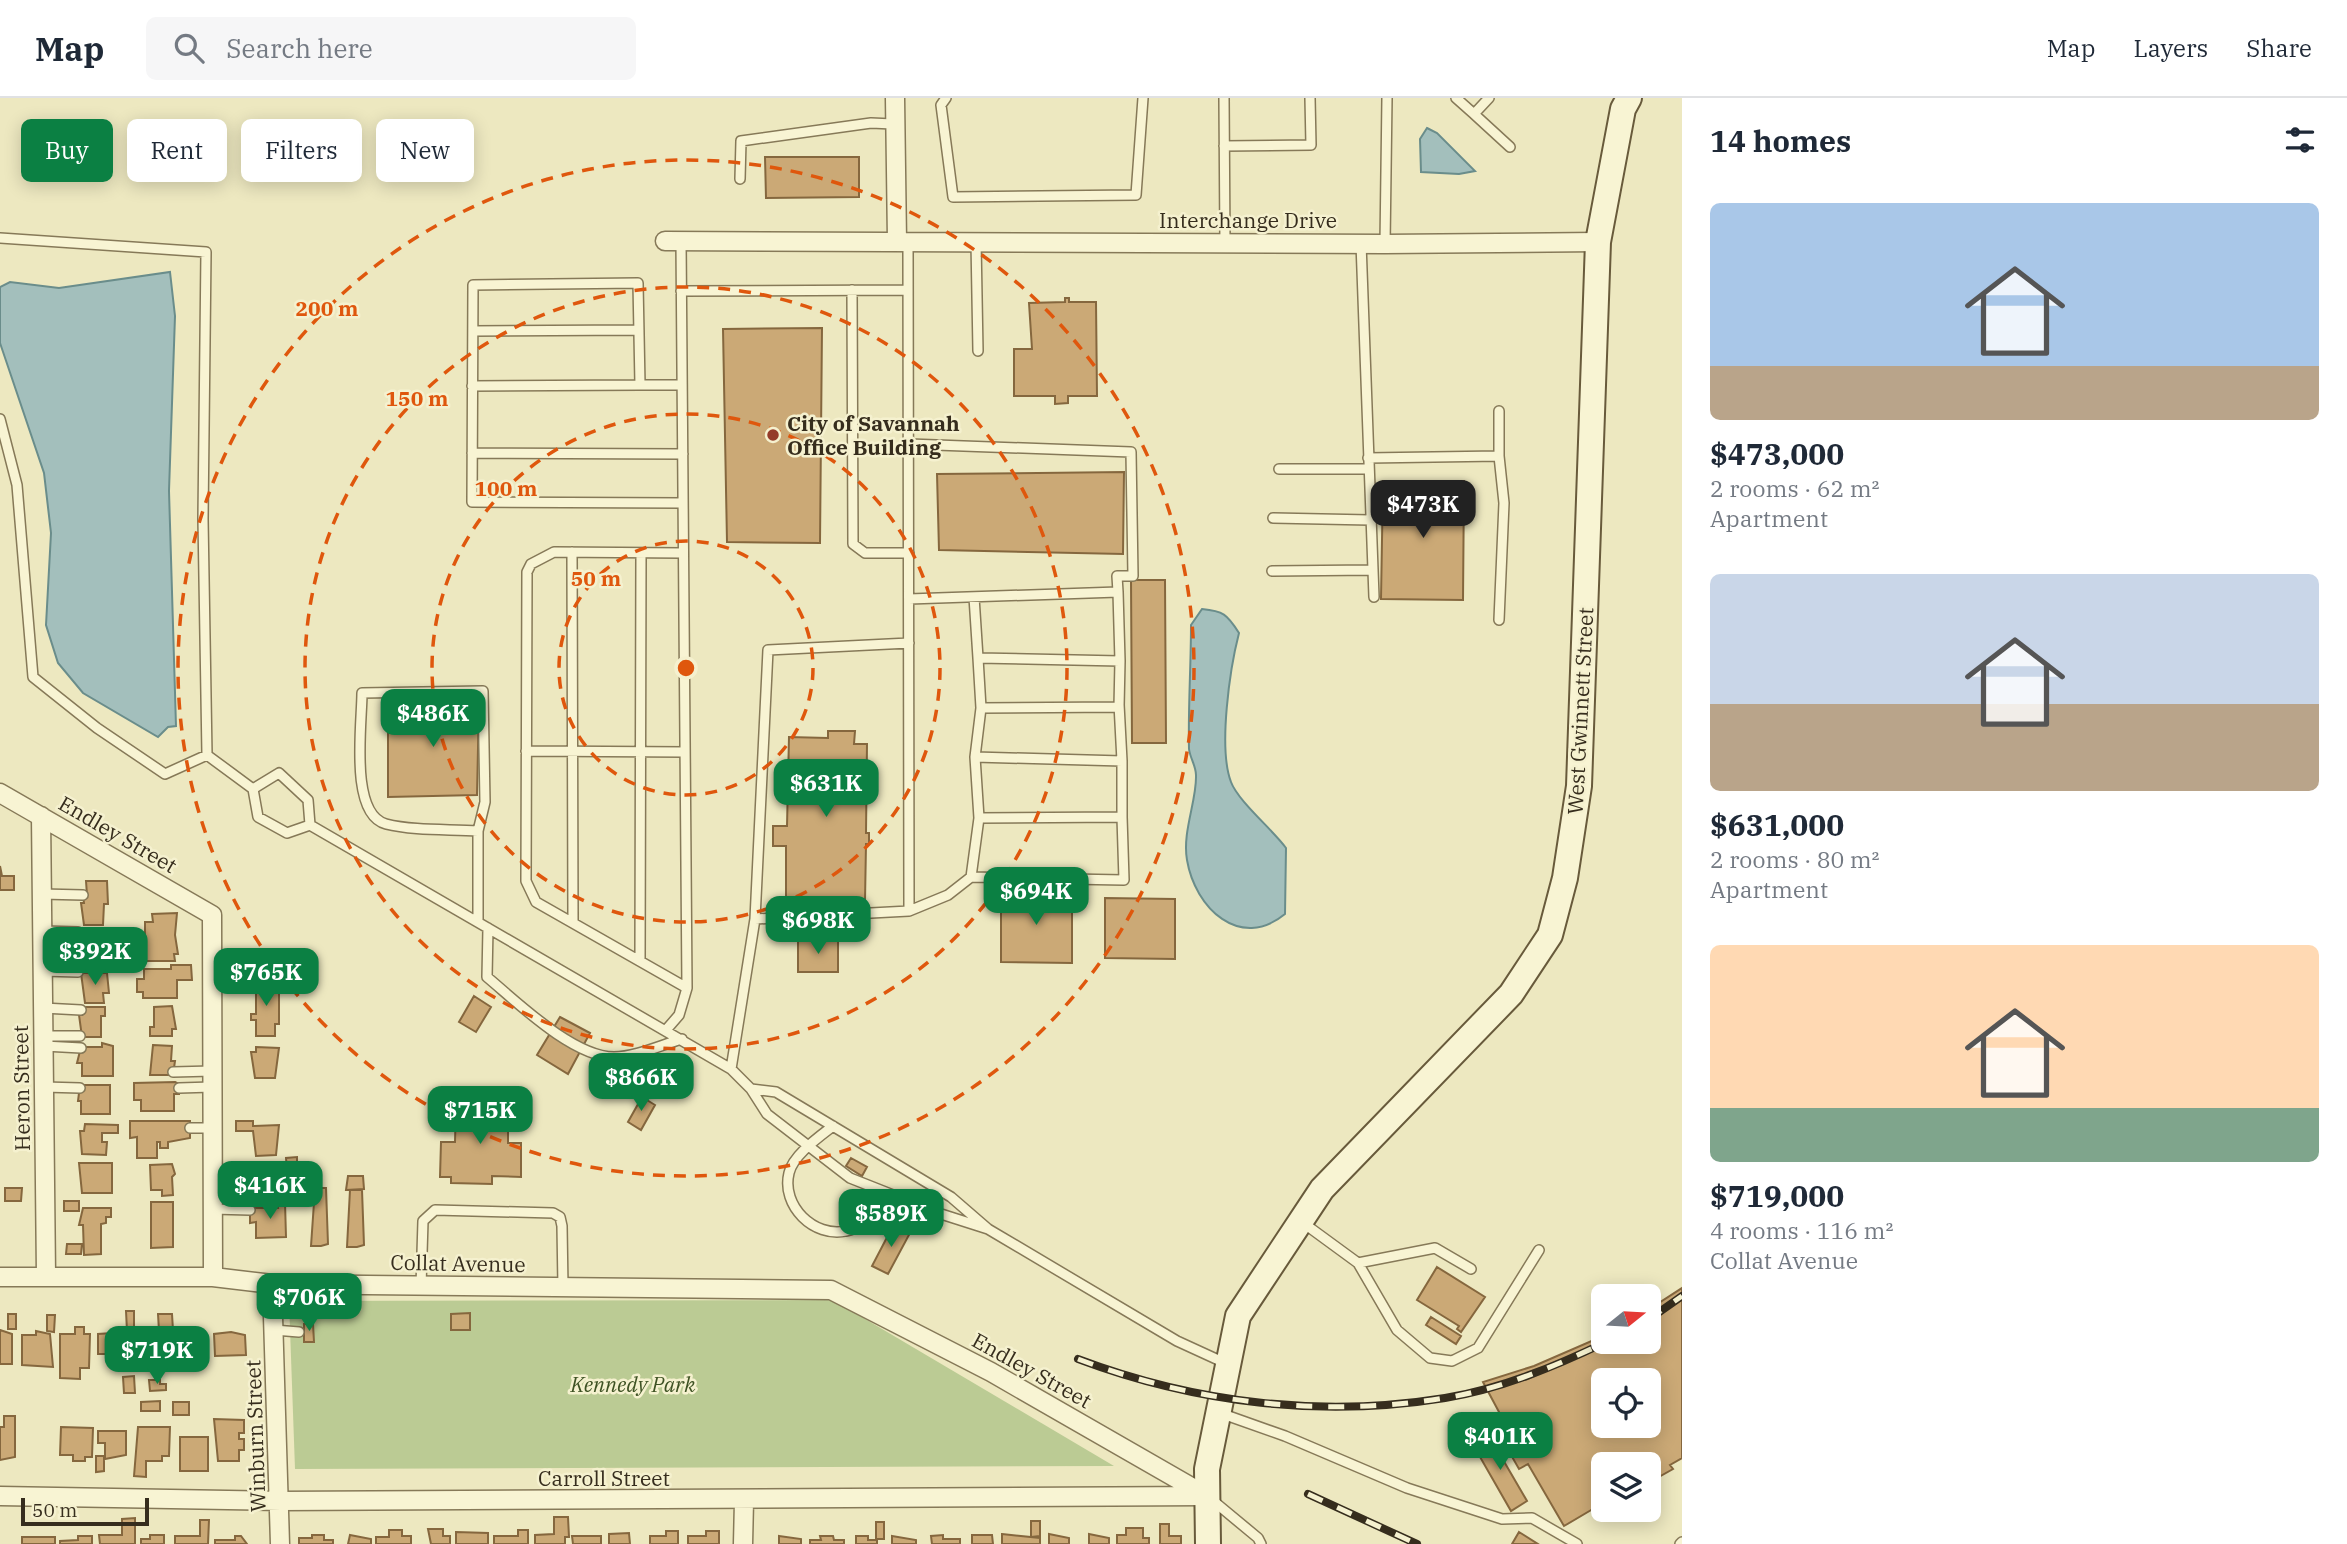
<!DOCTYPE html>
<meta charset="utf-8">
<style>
body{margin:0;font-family:"IBM Plex Serif",serif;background:#f6f6f7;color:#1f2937;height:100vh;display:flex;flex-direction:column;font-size:26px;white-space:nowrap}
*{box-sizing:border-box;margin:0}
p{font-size:23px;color:#747a83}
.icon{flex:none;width:38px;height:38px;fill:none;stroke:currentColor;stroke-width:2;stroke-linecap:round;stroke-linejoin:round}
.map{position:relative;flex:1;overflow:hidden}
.panel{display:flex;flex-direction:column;background:#fff;width:665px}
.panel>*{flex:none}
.guide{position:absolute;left:21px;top:21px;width:665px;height:63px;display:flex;gap:14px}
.needle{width:46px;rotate:72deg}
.controls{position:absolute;left:1591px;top:1186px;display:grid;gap:14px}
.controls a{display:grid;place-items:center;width:70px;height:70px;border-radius:10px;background:#fff;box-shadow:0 4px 18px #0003;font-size:35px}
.scale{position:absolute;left:21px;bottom:18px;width:128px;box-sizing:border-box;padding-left:7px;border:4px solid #362d1d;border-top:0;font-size:19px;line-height:24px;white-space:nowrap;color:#362d1d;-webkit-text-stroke:5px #f5f1cf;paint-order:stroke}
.price{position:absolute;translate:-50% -60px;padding:0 16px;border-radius:14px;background:#0b8043;color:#fff;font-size:23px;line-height:46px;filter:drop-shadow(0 2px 4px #0008)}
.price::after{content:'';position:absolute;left:50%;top:42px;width:21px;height:16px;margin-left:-10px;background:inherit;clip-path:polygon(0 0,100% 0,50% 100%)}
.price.current{background:#222;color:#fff}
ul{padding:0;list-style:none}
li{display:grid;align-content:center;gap:14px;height:371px;padding:0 28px}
li span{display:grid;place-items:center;height:217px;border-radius:10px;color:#555}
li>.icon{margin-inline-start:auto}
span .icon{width:126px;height:126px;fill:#fffc;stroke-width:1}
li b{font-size:30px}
h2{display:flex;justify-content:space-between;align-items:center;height:84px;padding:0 28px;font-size:30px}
.chip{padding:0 24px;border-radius:10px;background:#fff;box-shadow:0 4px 18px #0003;font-size:24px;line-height:63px}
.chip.current{background:#0b8043;color:#fff}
header{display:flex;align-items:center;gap:42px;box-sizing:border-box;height:98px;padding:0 35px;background:#fff;border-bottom:2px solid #e0e1e3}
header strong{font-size:33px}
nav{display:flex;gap:38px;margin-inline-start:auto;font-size:24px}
.search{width:490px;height:63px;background:#f6f6f7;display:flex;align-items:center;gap:18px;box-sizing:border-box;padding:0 24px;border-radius:10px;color:#747a83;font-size:26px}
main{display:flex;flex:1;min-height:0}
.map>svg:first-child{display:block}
.green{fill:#bbcb94}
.water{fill:#a3bfbc;stroke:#6a8d8b;stroke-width:2}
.building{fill:#cba976;stroke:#85673e;stroke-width:2;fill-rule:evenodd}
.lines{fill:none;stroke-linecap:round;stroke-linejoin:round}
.service-casing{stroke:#867958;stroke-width:12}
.minor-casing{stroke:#867958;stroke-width:21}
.secondary-casing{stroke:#685a3b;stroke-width:28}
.service{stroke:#f8f4d3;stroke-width:9}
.minor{stroke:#f8f4d3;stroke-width:18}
.secondary{stroke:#f8f4d3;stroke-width:24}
.rail-casing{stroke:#362d1d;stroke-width:8}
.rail{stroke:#f5f1cf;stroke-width:5;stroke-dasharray:16;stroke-linecap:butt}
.ring{fill:none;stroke:#df570d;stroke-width:3.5;stroke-dasharray:12 9}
.poi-dot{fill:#953b29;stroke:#f5f1cf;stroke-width:2.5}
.labels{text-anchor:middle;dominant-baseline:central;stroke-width:5;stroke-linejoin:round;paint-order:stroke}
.street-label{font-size:21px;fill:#362d1d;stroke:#f5f1cf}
.poi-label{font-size:21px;font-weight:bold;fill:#362d1d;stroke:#f5f1cf;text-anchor:start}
.park-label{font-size:21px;font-style:italic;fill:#3e5223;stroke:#f5f1cf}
.centre{fill:#df570d;stroke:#f5f1cf;stroke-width:3.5}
.ring-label{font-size:21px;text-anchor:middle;font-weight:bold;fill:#df570d;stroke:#f5f1cf;stroke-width:5;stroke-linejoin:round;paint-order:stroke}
</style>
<header>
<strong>Map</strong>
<div class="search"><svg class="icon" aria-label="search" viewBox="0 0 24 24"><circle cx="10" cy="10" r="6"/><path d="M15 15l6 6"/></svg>Search here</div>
<nav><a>Map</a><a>Layers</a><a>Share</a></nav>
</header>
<main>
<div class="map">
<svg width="1682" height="1446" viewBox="0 0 1682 1446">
<rect width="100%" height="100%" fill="#ede8c0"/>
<!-- green -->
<path class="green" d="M833,1202L1114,1368L295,1371L289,1203Z"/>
<!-- water -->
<path class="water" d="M1427,30L1437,35L1475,73L1459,76L1421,74L1420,41Z
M170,174L175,218L169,393L176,628L168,629L158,639L83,595L58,565L46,527L51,435L44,375L0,245V189L10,184L59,190Z
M1202,511C1223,513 1227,516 1239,535C1230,570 1218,650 1231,684C1238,703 1273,732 1286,750L1285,816C1240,853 1195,810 1187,762C1182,734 1197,702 1196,677C1196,668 1190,660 1189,651C1188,610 1191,568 1191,527Z"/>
<!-- building -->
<path class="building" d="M765,59H859V99L766,100Z
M1065,200H1069V204H1096L1097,298H1068V305L1055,306V298H1014V251H1032L1029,205L1065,204Z
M822,230L820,445L727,444L723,231Z
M1124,374L1123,456L939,452L937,376Z
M1383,383H1464L1463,502L1381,501Z
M1131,482H1165L1166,645H1132Z
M388,603L479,604L477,697L388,699Z
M828,633H855L854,646H867L866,735H869V746H866L865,803L786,802V748H773V728H787L789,639L828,640Z
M0,768L2,778H14V792H0Z
M86,783H107L108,806H104L103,827H84L81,805H84L83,797H87Z
M1001,793L1072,794V865L1001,864Z
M1105,800L1175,801V861L1105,860Z
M177,815L175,837L178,856H174L175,863H145V824H153L152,816Z
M84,834H107L104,864H84V849H81Z
M798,841H838V874H798Z
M171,867H191L192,882H177V900H143V894H137V881H144V871H171Z
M81,875H107L109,895H103L104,905H85Z
M256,876H268V895H279V926H275V938H256V922H251V916H256Z
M474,898L491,909L476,934L459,924Z
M172,908L176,931H172V938H150V929H154V909Z
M82,909H105V918H101V939H82L79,917H82Z
M560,919L590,935L568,976L537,957Z
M102,945L113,948V978H82V965H77L81,949H102Z
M153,947L172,948L171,963H175L173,977H150Z
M256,949L279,950L275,980H255L251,954H256Z
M175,984L179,986V996H174V1013H141V1002H134V985Z
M80,987H110V1016H81V1003H78Z
M642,999L655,1007L641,1032L628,1024Z
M456,1006L508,1007V1045H521V1079L492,1078V1086L451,1085V1079H440L441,1044H455Z
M130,1023H190V1040L168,1044V1050H160V1044H157V1060H137V1039L130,1040Z
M236,1023H253V1028L279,1027L276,1057L256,1058L253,1033H236Z
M85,1026L118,1027V1035H102V1044H107L106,1057L82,1056L80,1033H84Z
M297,1059V1073H287L286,1060Z
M851,1060L867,1069L862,1078L846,1068Z
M79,1065H112V1095H82Z
M172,1066L175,1076L172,1079L173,1097L162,1098V1092H151L150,1067Z
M257,1066L280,1068V1076H276V1096H256V1081H253Z
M348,1078H363L364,1091L346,1092Z
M5,1090H22L21,1103H5Z
M315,1090H326L328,1146L321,1148H311Z
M350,1092H362L364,1147L357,1149H347Z
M64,1103H79V1113H64Z
M151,1104H173V1149L151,1150Z
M277,1104H285L286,1139L256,1140V1124L250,1125V1110H278Z
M83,1110H111V1119H106V1125L101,1126V1156L84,1157L83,1127H79Z
M894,1126L910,1135L888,1176L872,1168Z
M67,1146H82L81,1156H66Z
M1437,1169L1485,1199L1461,1234L1457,1231L1459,1228L1417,1202Z
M1682,1190V1360L1670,1367L1673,1371L1648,1385V1367H1603V1405L1564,1428L1528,1366L1519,1371L1511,1357L1515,1355L1510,1344L1514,1342L1483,1284L1534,1268L1603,1238V1244H1648V1212ZM1603,1283H1648V1328H1603Z
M126,1213H134V1233H127Z
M470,1215V1232H451V1216Z
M8,1216H16V1231H8Z
M158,1216H172L173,1232L159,1233Z
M47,1217H55L54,1234L47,1233Z
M1431,1219L1461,1238L1456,1246L1426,1227Z
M304,1226H313L314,1244H304Z
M75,1229H84V1236H90L89,1270H80V1281L60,1280V1236H75Z
M0,1232L12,1236V1266H0Z
M36,1233L50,1236L53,1269L22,1267V1237H36Z
M202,1233L206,1236V1257L176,1258L175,1236Z
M128,1234V1259H120V1265H110V1256H98V1236Z
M151,1234L167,1236V1268H137V1236L151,1237Z
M231,1234L245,1237L246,1257L215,1258L214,1236Z
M134,1278L135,1295H124L123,1279Z
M149,1282H160V1286H166V1292L150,1293Z
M160,1303V1313H141V1304Z
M173,1304H189V1317H173Z
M4,1318H15V1359L0,1362V1329H4Z
M214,1321L244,1322V1335H239V1341H244V1352H239V1363H218Z
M61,1329L93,1330L92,1359H85V1363H73V1357H60Z
M138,1329H170L169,1358H162V1363H146V1379L134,1378Z
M98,1333H126V1357L105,1361V1345H98Z
M1488,1336L1527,1403L1511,1413L1472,1345Z
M180,1339H208V1373H180Z
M96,1358H104V1373L96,1374Z
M554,1419H568L569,1439H565V1446H535V1437L554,1436Z
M135,1420V1446H100L99,1437H122V1421Z
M200,1422H209L208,1446H175V1438H200Z
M1031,1423H1040V1438L1031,1439Z
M876,1424H884V1441H876Z
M1160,1426H1169V1438H1181V1446H1160Z
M1126,1430H1143V1440H1149V1446H1117V1437H1126Z
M428,1431H443V1438H450V1446H431Z
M389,1432H402V1438H411V1446H376V1439H389Z
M518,1432H528V1446H494V1438H518Z
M666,1433H678V1446H650V1438H666Z
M706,1433H719V1446H688V1438H706Z
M456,1434L488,1435V1446H456Z
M1519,1434L1538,1446H1512Z
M629,1435L630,1446H609V1436Z
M1002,1436L1040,1440V1446H1002Z
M1049,1436L1069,1440V1446H1049Z
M1089,1436L1109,1440V1446H1089Z
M150,1437H164V1446H141V1441H150Z
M312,1437H324V1442H333V1446H299V1440H312Z
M350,1437L371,1441V1446H348Z
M943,1437V1441H960V1446H932L931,1438Z
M972,1437H992L993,1446H972Z
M78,1438H92V1446H60V1443L78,1442Z
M235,1438H241L247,1446H215V1442H235Z
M572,1438H601V1446H573Z
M779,1438L801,1441V1446H779Z
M820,1438H833L834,1442H844V1446H810V1442H821Z
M856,1438H868V1442H877V1446H856Z
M892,1438L916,1442V1446H892Z
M22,1439H55V1446H22Z"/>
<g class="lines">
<defs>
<path id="service" d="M946,0L941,7L953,99L1136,97L1143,0
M1224,0L1225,146
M1456,0L1474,16L1489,0
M1474,16L1510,49
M1224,48L1311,47L1310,0
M740,81L741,43L871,25L893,26
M0,140L206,154L203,421L207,657
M976,144L978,253
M1361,145L1374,499
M1385,146L1387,0
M852,192L853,446L865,455H909
M681,193L908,192
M473,233L639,232
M682,287H640L638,185L473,187L472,404L683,405
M472,288L640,287
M0,321L17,387L33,579L97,630L165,676L207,657L253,691
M909,346L1131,354L1133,478H1117L1118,494L909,501
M472,355L683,356
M1499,358V313
M1368,360L1499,358L1504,405L1499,522
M1279,371H1368
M1273,420L1370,422
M572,454L573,825
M683,455L554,454L531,466L527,474L526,783L536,804L687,890
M1272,473L1373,472
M974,499L978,560L1120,563L1118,494
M978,560L981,610L1119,609L1120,563
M981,610L975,659L1122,663L1119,606
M526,653L685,654
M975,659L979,720L1122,719V663
M979,720L971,779L1124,782L1122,719
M310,727L287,735L258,719L253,691L279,675L308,702L310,727L731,971L751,991L767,1016L850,1080L941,1116L988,1131
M42,796L83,797
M909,813L948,797L971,779
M755,821L768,552L909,545
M478,824V733L485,704L483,593L362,595C362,626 349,716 386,726C414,733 449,731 478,733
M488,830L487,879C517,904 573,959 614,959C635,959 661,947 682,941
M43,833L78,834
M640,863L641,455
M43,873L78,874
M43,910L81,912
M666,932L679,917L687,890L681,143
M44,938H80
M44,948L81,950
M731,971L755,821L909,813L908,143
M173,974L212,973
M44,989L80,990
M179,990L212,989
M751,991L776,994L951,1099L988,1131L1177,1243L1225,1265
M833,1028C819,1039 793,1057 789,1075C781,1108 814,1140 846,1133C864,1130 885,1110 901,1100
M190,1030H213
M213,1111L250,1112
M1302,1124L1358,1165L1397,1232L1430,1260L1452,1263L1478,1250L1539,1152
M1358,1165L1435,1150L1471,1171
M421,1188L423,1123L435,1112L553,1115L560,1119L562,1128L563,1189
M274,1232L299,1234
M1220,1315L1285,1338L1407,1390L1502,1421L1532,1420L1577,1446
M1211,1401L1258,1440L1261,1446
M1680,1446L1682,1444"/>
<path id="minor" d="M895,0L897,143
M665,143L1385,146L1598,144
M0,695L212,817L213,1179
M41,718L46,1177
M0,1179H213L272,1186L831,1192L991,1274L1207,1398
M272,1186L280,1446
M0,1398L281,1403L1207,1398
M743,1446L744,1403"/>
<path id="secondary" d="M1208,1446L1207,1371L1238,1218L1322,1091L1511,896L1550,837L1565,780L1579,688L1598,144L1623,11L1629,0"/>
</defs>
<!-- service casing -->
<use href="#service" class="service-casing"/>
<!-- minor casing -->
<use href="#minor" class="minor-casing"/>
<!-- secondary casing -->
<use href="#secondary" class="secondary-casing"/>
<!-- service -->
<use href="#service" class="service"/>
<!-- minor -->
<use href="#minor" class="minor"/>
<!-- secondary -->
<use href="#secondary" class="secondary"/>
<defs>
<path id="rail" d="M1648,1222L1682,1198
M1078,1261C1195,1305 1321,1320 1445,1300C1501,1291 1556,1268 1606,1244
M1308,1396L1417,1446"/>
</defs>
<!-- rail casing -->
<use href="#rail" class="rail-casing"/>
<!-- rail -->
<use href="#rail" class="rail"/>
</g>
<!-- distance rings -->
<g class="ring">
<circle cx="686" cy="570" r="127"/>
<circle cx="686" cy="570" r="254"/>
<circle cx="686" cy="570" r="381"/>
<circle cx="686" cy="570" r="508"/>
</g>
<!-- markers -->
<circle class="poi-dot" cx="773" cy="337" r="7"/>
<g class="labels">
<!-- street labels -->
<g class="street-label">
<text x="1248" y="122">Interchange Drive</text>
<text transform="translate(1580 613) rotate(-87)">West Gwinnett Street</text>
<text transform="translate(118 736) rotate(30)">Endley Street</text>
<text transform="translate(21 990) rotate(-91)">Heron Street</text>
<text transform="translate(458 1165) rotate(1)">Collat Avenue</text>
<text transform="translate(1032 1272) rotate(29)">Endley Street</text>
<text transform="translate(255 1338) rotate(-92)">Winburn Street</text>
<text x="604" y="1380">Carroll Street</text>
</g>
<!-- poi labels -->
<g class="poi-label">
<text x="787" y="325">City of Savannah<tspan x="787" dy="24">Office Building</tspan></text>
</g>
<!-- park labels -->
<g class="park-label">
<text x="633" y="1286">Kennedy Park</text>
</g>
</g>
<circle cx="686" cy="570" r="10" class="centre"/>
<g class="ring-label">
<text x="327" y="218">200 m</text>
<text x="417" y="308">150 m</text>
<text x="506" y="398">100 m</text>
<text x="596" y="488">50 m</text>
</g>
</svg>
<div class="controls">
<a><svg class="needle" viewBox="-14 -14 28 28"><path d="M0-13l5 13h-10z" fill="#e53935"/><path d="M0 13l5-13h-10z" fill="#747a83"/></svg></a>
<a><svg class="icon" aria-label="locate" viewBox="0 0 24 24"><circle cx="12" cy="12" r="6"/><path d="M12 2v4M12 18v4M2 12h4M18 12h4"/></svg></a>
<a><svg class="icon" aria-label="layers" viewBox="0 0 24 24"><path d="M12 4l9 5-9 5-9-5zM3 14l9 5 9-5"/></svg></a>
</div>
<div class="scale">50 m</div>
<b class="price current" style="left:1423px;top:442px">$473K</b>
<b class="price" style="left:433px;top:651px">$486K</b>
<b class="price" style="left:826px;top:721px">$631K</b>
<b class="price" style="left:1036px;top:829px">$694K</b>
<b class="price" style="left:818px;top:858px">$698K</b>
<b class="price" style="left:95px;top:889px">$392K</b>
<b class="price" style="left:266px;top:910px">$765K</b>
<b class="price" style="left:641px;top:1015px">$866K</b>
<b class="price" style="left:480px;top:1048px">$715K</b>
<b class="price" style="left:270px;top:1123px">$416K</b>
<b class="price" style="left:891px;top:1151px">$589K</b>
<b class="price" style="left:309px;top:1235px">$706K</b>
<b class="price" style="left:157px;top:1288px">$719K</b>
<b class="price" style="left:1500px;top:1374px">$401K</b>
<div class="guide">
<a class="chip current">Buy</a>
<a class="chip">Rent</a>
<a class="chip">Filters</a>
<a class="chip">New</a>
</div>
</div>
<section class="panel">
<h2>14 homes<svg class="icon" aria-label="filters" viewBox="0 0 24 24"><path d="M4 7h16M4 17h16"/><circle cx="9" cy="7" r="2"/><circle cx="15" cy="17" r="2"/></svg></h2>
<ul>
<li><span style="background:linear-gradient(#a9c7e8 75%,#b9a48a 0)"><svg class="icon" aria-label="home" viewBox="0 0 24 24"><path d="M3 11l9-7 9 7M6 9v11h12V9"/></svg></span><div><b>$473,000</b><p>2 rooms · 62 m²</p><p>Apartment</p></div></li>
<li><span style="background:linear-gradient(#c9d6e8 60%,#b9a48a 0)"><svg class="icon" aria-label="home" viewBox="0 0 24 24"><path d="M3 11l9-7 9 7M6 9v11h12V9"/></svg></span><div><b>$631,000</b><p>2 rooms · 80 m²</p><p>Apartment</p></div></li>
<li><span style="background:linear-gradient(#ffd9b3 75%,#7fa58c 0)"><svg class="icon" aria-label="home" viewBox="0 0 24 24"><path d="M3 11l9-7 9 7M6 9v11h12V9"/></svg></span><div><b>$719,000</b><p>4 rooms · 116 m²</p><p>Collat Avenue</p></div></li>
</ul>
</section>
</main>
